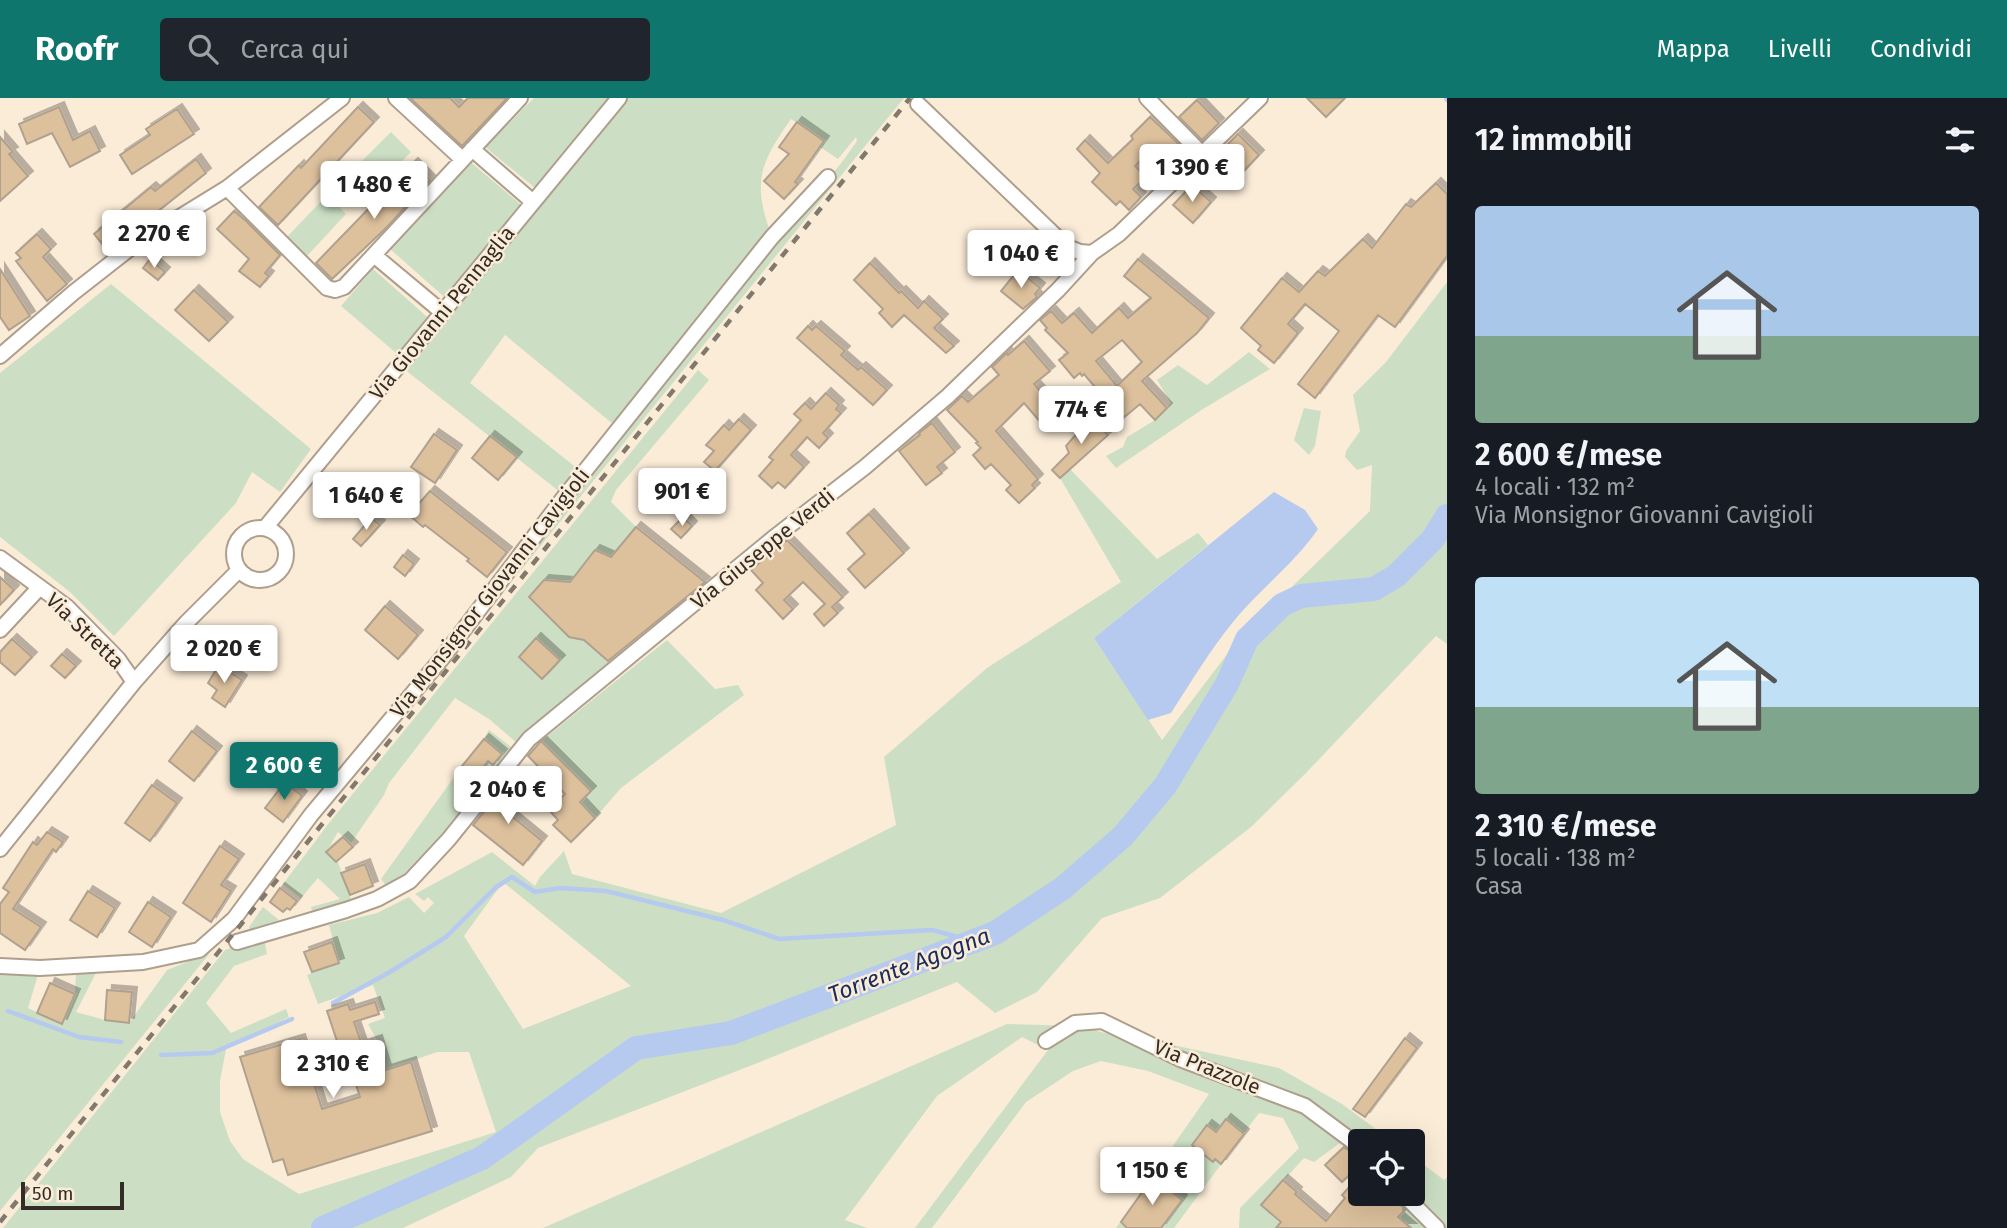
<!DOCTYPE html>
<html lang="it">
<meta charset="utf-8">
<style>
body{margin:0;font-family:"Fira Sans",sans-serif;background:#20242c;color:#f1f3f6;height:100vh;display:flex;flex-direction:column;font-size:26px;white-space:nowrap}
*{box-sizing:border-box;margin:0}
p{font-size:23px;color:#9ea1a6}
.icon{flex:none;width:38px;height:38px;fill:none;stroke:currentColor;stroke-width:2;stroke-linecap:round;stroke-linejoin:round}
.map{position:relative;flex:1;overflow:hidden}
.side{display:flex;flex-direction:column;background:#171b24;width:560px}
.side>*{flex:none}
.buttons{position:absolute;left:1348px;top:1031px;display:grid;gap:14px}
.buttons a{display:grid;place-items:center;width:77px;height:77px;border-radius:7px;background:#171b24;box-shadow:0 7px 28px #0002;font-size:35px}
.scale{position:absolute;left:21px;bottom:18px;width:103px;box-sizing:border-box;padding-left:7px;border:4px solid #332d26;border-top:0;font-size:19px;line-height:24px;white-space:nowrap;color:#332d26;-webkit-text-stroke:5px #fbecd8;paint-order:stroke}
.price{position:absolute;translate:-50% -60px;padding:0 16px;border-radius:7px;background:#fff;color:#222;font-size:23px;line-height:46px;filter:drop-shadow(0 2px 4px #0008)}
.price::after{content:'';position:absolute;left:50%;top:42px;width:21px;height:16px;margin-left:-10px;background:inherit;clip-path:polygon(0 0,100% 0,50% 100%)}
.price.active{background:#0f766e;color:#fff}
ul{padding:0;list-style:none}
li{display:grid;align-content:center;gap:14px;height:371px;padding:0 28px}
li span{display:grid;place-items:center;height:217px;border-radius:7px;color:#555}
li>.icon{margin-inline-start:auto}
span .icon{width:126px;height:126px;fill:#fffc;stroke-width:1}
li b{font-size:30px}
h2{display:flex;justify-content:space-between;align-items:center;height:84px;padding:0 28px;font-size:30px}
header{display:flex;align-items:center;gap:42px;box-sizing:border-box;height:98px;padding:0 35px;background:#0f766e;color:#fff}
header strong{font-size:33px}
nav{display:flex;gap:38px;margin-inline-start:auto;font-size:24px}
.search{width:490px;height:63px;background:#20242c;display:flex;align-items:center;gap:18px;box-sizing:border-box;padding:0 24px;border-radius:7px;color:#9ea1a6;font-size:26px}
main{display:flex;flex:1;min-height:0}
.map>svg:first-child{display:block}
.green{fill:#ccdfc4;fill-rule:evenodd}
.water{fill:#b6c9ef}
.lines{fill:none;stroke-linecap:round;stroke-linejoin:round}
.stream{stroke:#b6c9ef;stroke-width:4.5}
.river{stroke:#b6c9ef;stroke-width:24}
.building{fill:#ddc19d;stroke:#b0a18f;stroke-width:2;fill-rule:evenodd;filter:url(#shadow)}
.minor-casing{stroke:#ae9f8d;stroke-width:18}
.minor{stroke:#fff;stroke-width:14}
.rail{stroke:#82796d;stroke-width:4.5;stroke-dasharray:9 9;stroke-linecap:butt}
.labels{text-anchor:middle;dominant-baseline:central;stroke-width:5;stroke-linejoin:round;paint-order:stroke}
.street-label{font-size:21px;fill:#332d26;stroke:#fbecd8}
.water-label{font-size:23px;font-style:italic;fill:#182d5c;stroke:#fbecd8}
</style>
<header>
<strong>Roofr</strong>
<div class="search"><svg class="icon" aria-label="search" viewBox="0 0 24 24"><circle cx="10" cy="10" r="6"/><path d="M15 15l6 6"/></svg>Cerca qui</div>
<nav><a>Mappa</a><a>Livelli</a><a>Condividi</a></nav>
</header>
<main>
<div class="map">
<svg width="1447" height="1130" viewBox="0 0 1447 1130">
<defs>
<filter id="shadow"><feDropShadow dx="5" dy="-5" stdDeviation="0" flood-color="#0004"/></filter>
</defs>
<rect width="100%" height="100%" fill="#fbecd8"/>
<!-- green -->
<path class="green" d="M534,0H904L521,472L520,469L655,296L842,64L857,43L856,39L838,61L820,49L823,42L791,21C759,67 752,84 772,139L619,331L505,237L470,285L583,375L565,398L399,267L403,261L341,208L373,171L433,224L450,204L390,151L467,61L526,111L540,94L485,49Z
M391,34L411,54L379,86L359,66Z
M327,97L346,116L307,158L287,139Z
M1447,184V546L1436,538L1306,675L1251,729L1160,800L1102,820L1037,894L995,915L957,884L765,962L538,1050L511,1079L403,1130H3L225,852L264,840L267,856L234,868L206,905L231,935L286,911L289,919L226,951L220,983V1014L230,1043L243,1061L299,1096L496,1034L469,954H437L386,972L377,942L368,926L385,920L373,887L318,906L307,877L339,864L329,827L377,815L409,799L424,815L434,805L428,799L424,803L415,796L492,754L535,788L540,779L564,753L572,776L721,815L896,727L884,659L987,570L1121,484L1060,380L1070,371L1157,461L1198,435L1208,447L1094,540L1162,642L1240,539L1370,413L1372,367L1357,372L1345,359L1346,353L1360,333L1353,297L1386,264ZM503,784L631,888L523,931L464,838Z
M111,186L311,351L280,394L252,374L236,405L114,538L70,494L0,439V275Z
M1249,254L1270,271L1203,311L1116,370L1106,358L1123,349L1127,339L1155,322L1171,305L1157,282L1178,267L1207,287Z
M698,272L709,282L616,392L611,404L636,429L611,459L595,453L570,484L544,482L530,498L569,539L584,542L612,567L570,597L571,600L518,646L489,621L455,600L389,685L384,697L351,745L338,734L327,753L336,764H338L351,802L312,813L311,809L340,801L318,780L301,800L283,786L329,725Z
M1304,310L1321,313L1315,348L1309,357L1294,342Z
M667,542L715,591L738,587L744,597L621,690L595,720L580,704L590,693L541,643Z
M489,632L514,651L412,771L402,781L387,789L381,781L462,668L476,679L488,663L493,667L502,656L484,641Z
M263,809L279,822L250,832L249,829Z
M210,855L0,1113V868L40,870L28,910L61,926L75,896L76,874L96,875L76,914L105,922L129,925L167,872Z
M1007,926L1077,928L1121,939L1159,944L1279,970L1342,1006L1392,1043H1362L1352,1036L1314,1064L1304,1060L1262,1106L1280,1125V1130H1239L1240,1110L1299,1050L1283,1020L1259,1015L1174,1130H1116L1209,996L1148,973L1101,963L1073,973L1026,1004L932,1130H915L1048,952L1022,939L937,998L845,1122L867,1130H543Z
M1412,1058L1444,1082L1447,1079V1130H1442L1412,1096L1414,1086L1412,1085Z
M1396,1098L1420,1118L1430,1130H1411L1398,1119L1404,1111L1394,1102Z"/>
<!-- water -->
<path class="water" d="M1274,394L1305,412L1318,431C1294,466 1260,491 1233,524C1210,552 1191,584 1171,615L1148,622L1094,540Z"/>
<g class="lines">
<!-- stream -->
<path class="stream" d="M1446,0L1447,2
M333,905L390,874L446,839L495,790L512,779L535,794L560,790L606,793L723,822L779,841L932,832L973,843
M8,913L79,939L121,944
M161,957L212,955L292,921"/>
<!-- river -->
<path class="river" d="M323,1130L482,1060L636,950L731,935L995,835L1063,790L1123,738L1165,688L1227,586L1247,541L1282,507L1301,498L1374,491L1396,478L1433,441L1447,418"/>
</g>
<!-- building -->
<path class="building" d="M410,0H450L459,9L468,0H507L462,48Z
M1307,0H1345L1326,19Z
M1197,2L1219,25L1202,42L1179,19Z
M59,9L73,42L90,33L100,53L70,69L52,35L27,46L19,26Z
M358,9L374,24L278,127L259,109L299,67L301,70Z
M177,11L194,36L132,76L120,57L150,37L146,31Z
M1150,19L1182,49L1167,64L1153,50L1135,68L1146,79L1133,91L1141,99L1129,112L1120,103L1116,107L1092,84L1100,75L1077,51L1085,42L1108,65L1133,41L1131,38Z
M797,24L824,43L795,84L798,86L784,101L764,83L789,56L779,49Z
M1238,36L1259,57L1240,77L1218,56Z
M0,39L13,54L9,56L28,78L0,103Z
M196,61L206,75L108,153L94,136L151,89L155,93Z
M413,65L430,82L387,129L332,181L316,165Z
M1436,85L1447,96V158L1395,229L1378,217L1315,300L1298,286L1339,233L1305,206L1288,226L1298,235L1274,265L1258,252L1261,248L1241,230L1282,180L1299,194L1318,173L1325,178L1363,141L1372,150L1406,106L1411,109Z
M1192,87L1211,104L1193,125L1173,107Z
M234,113L246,123L280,157L265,175L269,178L260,189L239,173L249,161L217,131Z
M37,136L51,151L43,159L67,186L47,203L16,163L21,160L16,155Z
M150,161L165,174L158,182L143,170Z
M1138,161L1209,220L1197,235L1142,283L1167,310L1155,322L1140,306L1122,321L1084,276L1082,278L1080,275L1074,280L1059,262L1068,255L1045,232L1047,230L1040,222L1051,213L1062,225L1074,215L1092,235L1119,210L1128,220L1151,200L1124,178ZM1122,242L1142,264L1117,288L1096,263Z
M870,165L899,195L901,193L918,210L924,203L943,221L934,230L954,248L946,255L904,217L892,229L879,215L883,211L854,182Z
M0,171L30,218L9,232L0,219Z
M1018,172L1040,190L1035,196L1037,199L1023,211L1001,193Z
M194,192L228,224L209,243L175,212Z
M808,228L812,232L816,228L845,253L841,257L858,272L861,269L887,292L873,307L797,240Z
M1024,243L1050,273L1034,286L1058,314L1043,327L1024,305L996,333L1038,381L1032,387L1035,390L1019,405L1006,392L1011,387L991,366L985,371L973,357L981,350L976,345L978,344L947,312L962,298L968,304L999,277L992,269L1007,255L1008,257Z
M826,295L839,307L836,311L841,315L823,335L828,340L819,350L807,339L791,357L804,369L785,390L778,384L772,390L759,378L773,362L769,359L801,322L794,316L805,305L811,311Z
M1089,318L1108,337L1060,380L1052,372L1069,355L1066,348L1080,332L1078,330Z
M739,321L751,332L715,373L704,364L714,353L706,347L724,327L729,332Z
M932,325L955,354L937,369L942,375L926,387L899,353L920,337L919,335Z
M434,336L457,352L435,385L411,369Z
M490,338L517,359L498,382L472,360Z
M430,393L507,454L487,479L467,463L469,461L425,427L423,429L409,417Z
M869,416L904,455L865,490L848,471L865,456L847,435Z
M683,419L692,428L681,440L671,431Z
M371,420L380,427L361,448L353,441Z
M636,429L705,484L608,563L584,542L569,539L529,499L544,482L570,484L595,452L611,459Z
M787,442L843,499L832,509L838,515L824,528L814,516L825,506L803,484L784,502L793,511L783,521L756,492L763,485L751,472Z
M403,457L414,466L405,478L394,469Z
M0,479L14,492L0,507Z
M385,508L418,537L398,561L365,532Z
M536,540L560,562L542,581L519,559Z
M12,541L32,559L15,577L0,564V554Z
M62,556L76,568L65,580L51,568Z
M219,567L242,582L225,609L212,600L217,592L208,585Z
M192,633L217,653L194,683L169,663Z
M484,641L502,656L493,667L488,663L476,679L462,668Z
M541,643L591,693L580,704L595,720L571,744L553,727L558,722L549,712L565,696L528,658Z
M514,677L524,685L503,711L542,743L523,767L473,727Z
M285,684L302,698L283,724L265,710Z
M152,687L177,705L150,743L125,725Z
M47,734L63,744L56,754L53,751L13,811L41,829L25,852L0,835V806L9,794L3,790L33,744L37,747Z
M343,739L353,749L336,764L326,754Z
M220,748L239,761L221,787L231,793L211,824L183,805Z
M365,766L373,788L350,797L341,775Z
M280,790L297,803L290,812L287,810L283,814L270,804Z
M88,793L115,810L97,839L70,822Z
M148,804L171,819L152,849L129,834Z
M332,844L339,865L312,874L304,854Z
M50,885L75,896L62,926L37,915Z
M107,892L132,894L129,925L105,922Z
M375,904L379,916L354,924L362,947L377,942L386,972L411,964L432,1033L288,1077L283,1061L273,1064L240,959L300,941L322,1011L360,999L342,944L338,946L327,913L348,906L350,912Z
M1405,940L1417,950L1365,1019L1353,1011Z
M1226,1021L1244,1036L1221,1066L1215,1061L1213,1064L1192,1047L1207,1027L1216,1034Z
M1344,1049L1360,1061V1067L1342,1084L1325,1067Z
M1360,1077V1096H1368L1376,1102L1382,1096H1386L1403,1109V1114L1398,1119L1411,1130H1276L1281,1124L1261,1107L1283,1082L1297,1094L1295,1096L1326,1123L1345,1100L1342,1097Z
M1153,1079L1182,1102L1161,1130H1127L1121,1124Z"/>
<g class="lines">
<defs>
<path id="minor" d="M396,0L462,61
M1147,0L1202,56
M918,6L1067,149L1080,154L1092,155
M472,51L533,104
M227,90L327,190L335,192L344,189L520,0
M375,158L442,214
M0,258L73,195L133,148L227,90L342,0
M265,430L619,0
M234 456a26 26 0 1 1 52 0a26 26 0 1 1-52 0Z
M0,460L67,509L118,561L134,584
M0,532L40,489
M0,751L134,584L187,524L239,472
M237,844L346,812L377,801L410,783L449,741L529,641L776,438L865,369L948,298L1058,192L1092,155L1119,136L1260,0
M0,868L40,870L143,864L199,852L234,821L311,717L443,559L565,398L772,139L828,79
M1046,943L1075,925L1102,923L1180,961L1305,1008L1352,1043L1360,1051
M1403,1096L1437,1130"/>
</defs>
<!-- minor casing -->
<use href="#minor" class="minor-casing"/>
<!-- minor -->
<use href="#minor" class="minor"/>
<!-- rail -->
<path class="rail" d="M0,1124L910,0"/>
</g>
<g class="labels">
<!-- street labels -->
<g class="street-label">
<text transform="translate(442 215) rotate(-51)">Via Giovanni Pennaglia</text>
<text transform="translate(763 451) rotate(-39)">Via Giuseppe Verdi</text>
<text transform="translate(490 495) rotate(-52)">Via Monsignor Giovanni Cavigioli</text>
<text transform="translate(85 533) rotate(44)">Via Stretta</text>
<text transform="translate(1207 969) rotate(22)">Via Prazzole</text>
</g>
<!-- water labels -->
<g class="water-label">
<text transform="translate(909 867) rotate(-21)">Torrente Agogna</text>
</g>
</g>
</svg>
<div class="buttons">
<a><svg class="icon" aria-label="locate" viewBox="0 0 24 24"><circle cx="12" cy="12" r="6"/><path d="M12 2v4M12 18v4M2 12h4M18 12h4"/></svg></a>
</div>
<div class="scale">50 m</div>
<b class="price" style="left:1192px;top:106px">1 390 €</b>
<b class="price" style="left:374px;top:123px">1 480 €</b>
<b class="price" style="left:154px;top:172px">2 270 €</b>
<b class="price" style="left:1021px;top:192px">1 040 €</b>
<b class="price" style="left:1081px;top:348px">774 €</b>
<b class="price" style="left:682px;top:430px">901 €</b>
<b class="price" style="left:366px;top:434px">1 640 €</b>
<b class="price" style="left:224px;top:587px">2 020 €</b>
<b class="price active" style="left:284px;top:704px">2 600 €</b>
<b class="price" style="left:508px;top:728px">2 040 €</b>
<b class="price" style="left:333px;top:1002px">2 310 €</b>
<b class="price" style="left:1152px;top:1109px">1 150 €</b>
</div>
<section class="side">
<h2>12 immobili<svg class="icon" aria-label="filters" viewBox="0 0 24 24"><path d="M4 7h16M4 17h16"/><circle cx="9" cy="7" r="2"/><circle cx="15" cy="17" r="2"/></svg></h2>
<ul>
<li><span style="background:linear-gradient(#a9c7e8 60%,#7fa58c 0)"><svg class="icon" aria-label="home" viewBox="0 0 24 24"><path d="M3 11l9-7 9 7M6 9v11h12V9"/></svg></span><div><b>2 600 €/mese</b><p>4 locali · 132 m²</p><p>Via Monsignor Giovanni Cavigioli</p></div></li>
<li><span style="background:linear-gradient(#bfe0f5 60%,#7fa58c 0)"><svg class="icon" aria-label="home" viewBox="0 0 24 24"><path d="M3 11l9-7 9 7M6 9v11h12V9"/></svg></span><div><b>2 310 €/mese</b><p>5 locali · 138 m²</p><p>Casa</p></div></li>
</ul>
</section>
</main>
